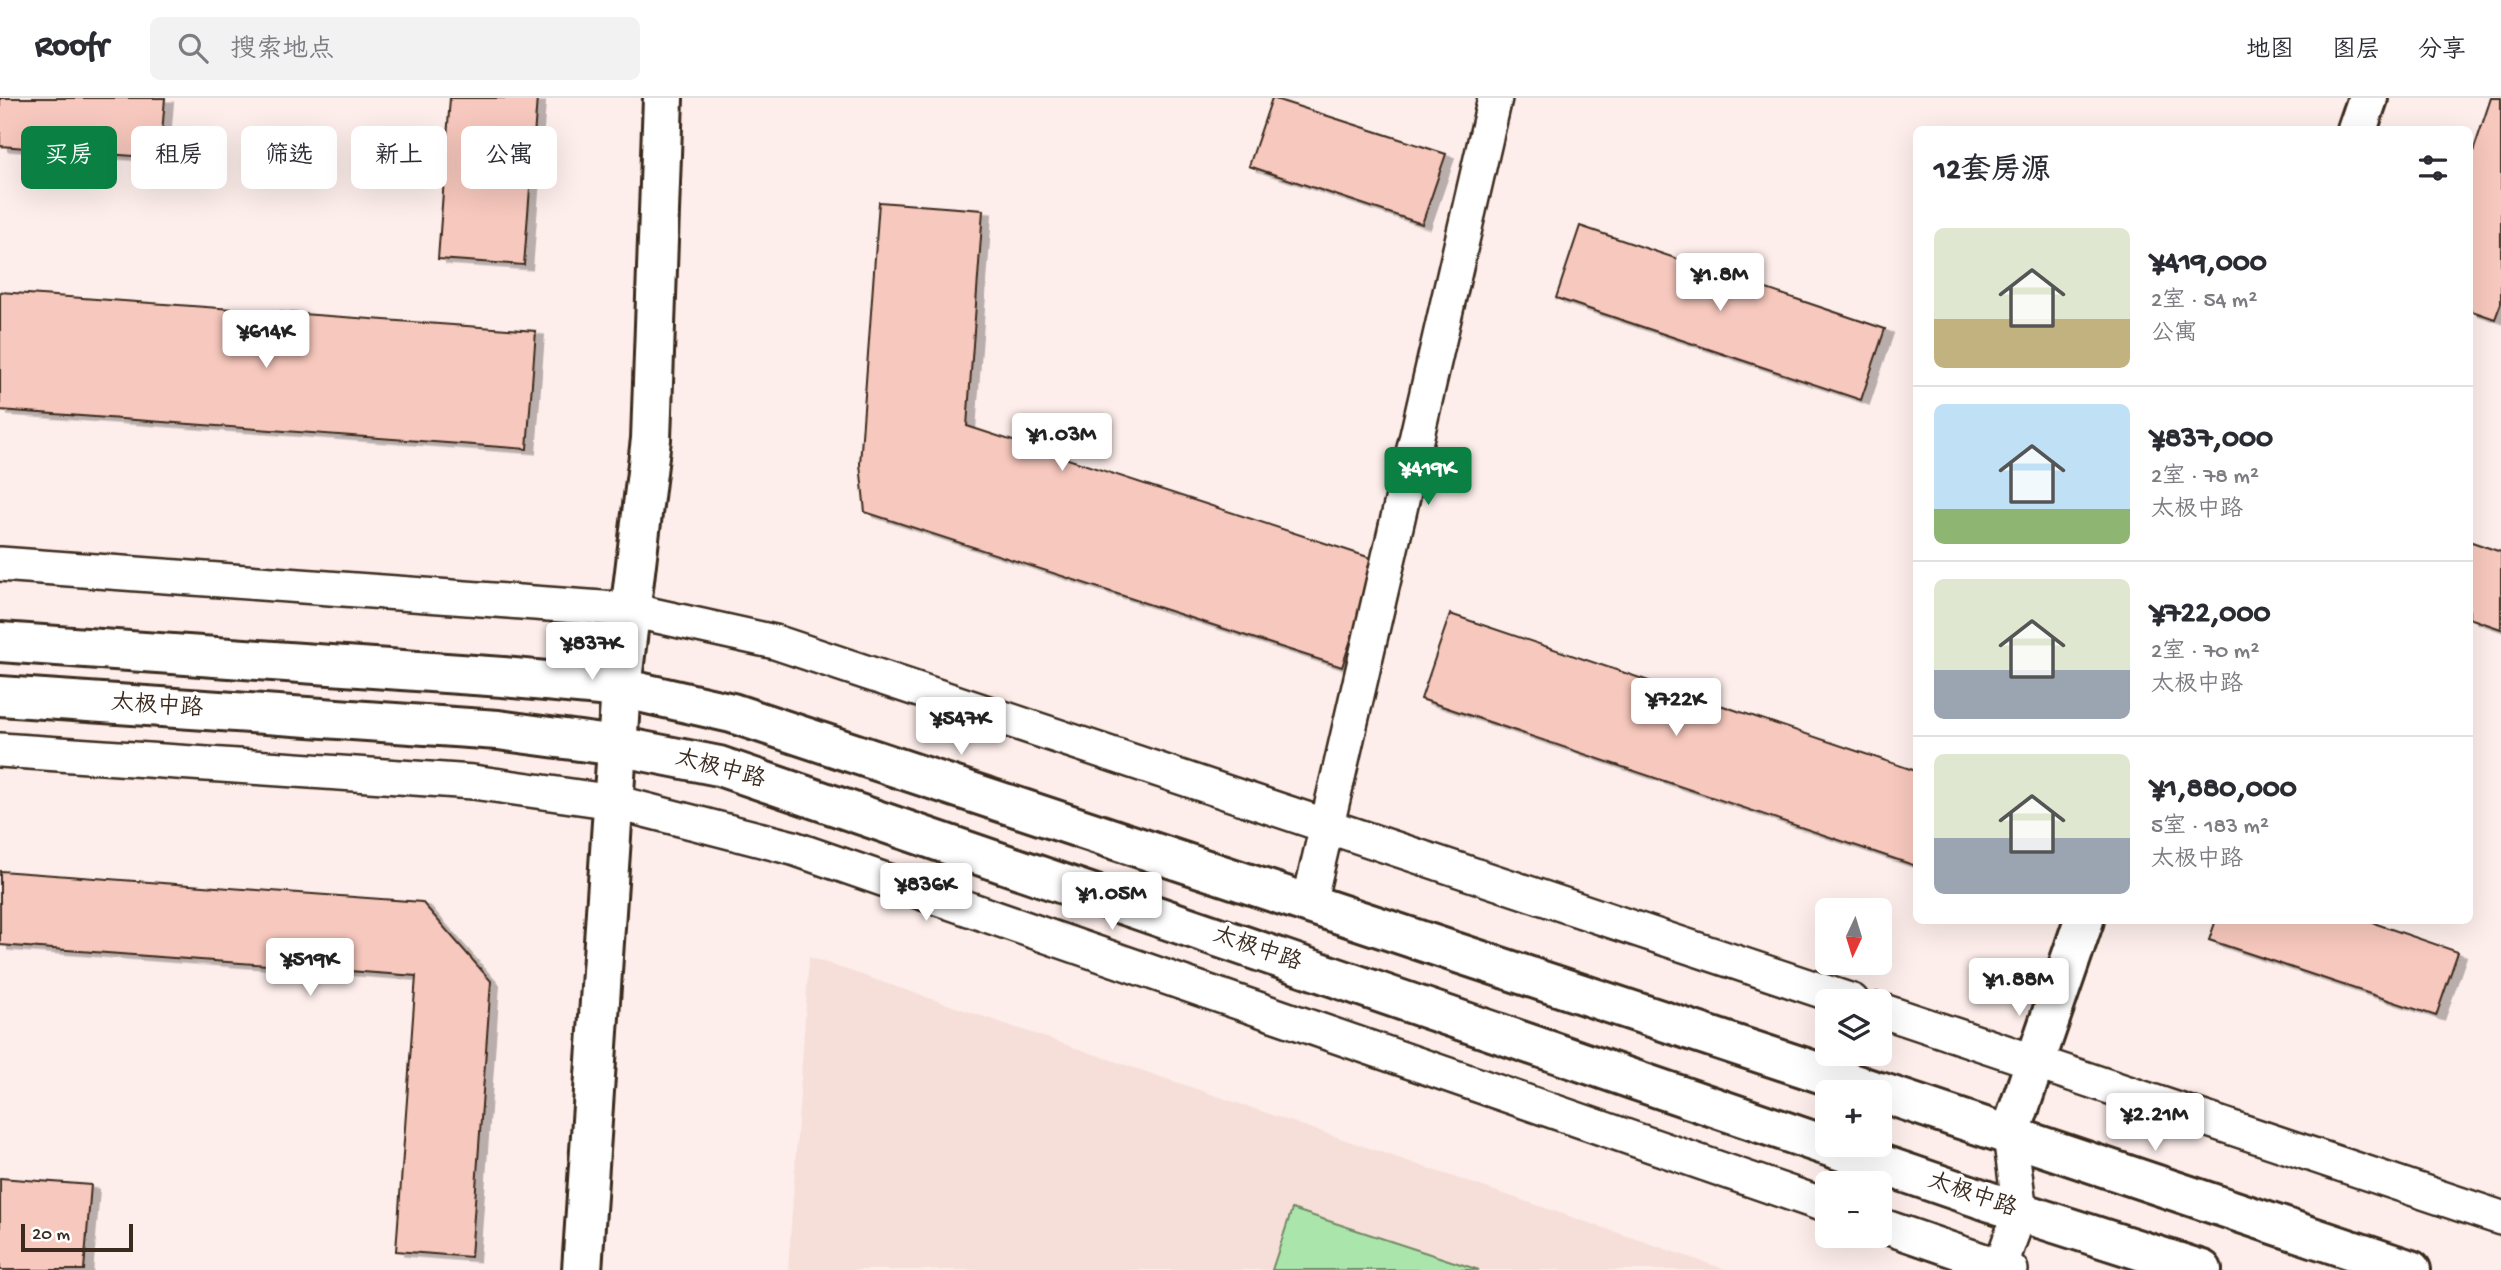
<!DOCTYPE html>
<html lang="zh">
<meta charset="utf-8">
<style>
body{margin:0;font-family:"Gochi Hand","LXGW WenKai TC",sans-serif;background:#f2f2f3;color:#2b2b33;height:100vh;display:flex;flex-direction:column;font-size:26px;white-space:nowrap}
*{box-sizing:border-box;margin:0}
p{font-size:23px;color:#7c7c81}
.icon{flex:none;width:38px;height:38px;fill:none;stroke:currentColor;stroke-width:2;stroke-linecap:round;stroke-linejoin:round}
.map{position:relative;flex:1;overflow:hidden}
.sheet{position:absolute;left:1913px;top:28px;width:560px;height:798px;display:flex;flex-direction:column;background:#fff;border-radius:10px;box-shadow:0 7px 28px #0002}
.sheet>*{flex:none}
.hud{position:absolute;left:21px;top:28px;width:665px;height:63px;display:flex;gap:14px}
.needle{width:46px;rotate:184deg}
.controls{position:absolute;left:1815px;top:800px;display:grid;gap:14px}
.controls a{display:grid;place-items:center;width:77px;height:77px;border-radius:10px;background:#fff;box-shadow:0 7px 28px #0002;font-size:35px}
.scale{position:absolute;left:21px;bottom:18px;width:112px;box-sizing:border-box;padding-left:7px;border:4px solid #3b2a1e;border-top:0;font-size:19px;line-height:24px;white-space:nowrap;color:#3b2a1e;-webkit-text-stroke:5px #fff;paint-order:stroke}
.price{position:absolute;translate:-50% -60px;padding:0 16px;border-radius:7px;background:#fff;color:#222;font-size:23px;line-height:46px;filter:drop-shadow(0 2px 4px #0008)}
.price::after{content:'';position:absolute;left:50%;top:42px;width:21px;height:16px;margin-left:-10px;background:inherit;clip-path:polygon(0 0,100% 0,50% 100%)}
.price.on{background:#0b8043;color:#fff}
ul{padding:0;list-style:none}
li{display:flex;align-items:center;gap:21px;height:175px;padding:0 21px}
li+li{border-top:2px solid #e1e1e2}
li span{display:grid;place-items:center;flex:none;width:196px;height:140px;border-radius:10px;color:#555}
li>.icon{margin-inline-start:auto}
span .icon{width:84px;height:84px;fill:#fffc;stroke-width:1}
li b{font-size:30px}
h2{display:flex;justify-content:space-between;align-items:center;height:84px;padding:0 21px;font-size:30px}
.pill{padding:0 24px;border-radius:10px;background:#fff;box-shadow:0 7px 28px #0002;font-size:24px;line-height:63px}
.pill.on{background:#0b8043;color:#fff}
header{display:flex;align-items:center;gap:42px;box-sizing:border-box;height:98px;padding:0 35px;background:#fff;border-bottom:2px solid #e1e1e2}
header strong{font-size:33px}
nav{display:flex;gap:38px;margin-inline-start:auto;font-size:24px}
.search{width:490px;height:63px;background:#f2f2f3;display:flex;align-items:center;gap:18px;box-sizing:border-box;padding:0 24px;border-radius:10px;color:#7c7c81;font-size:26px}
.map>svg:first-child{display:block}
.built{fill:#f7dfd9}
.green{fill:#aae6ac;stroke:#728865;stroke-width:2}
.building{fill:#f7c8bd;stroke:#3b2a1e;stroke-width:2;filter:url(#shadow)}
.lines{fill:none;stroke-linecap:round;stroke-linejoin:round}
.minor-casing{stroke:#3b2a1e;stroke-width:38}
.tertiary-casing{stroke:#3b2a1e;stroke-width:44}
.secondary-casing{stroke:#3b2a1e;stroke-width:44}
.minor{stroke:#fff;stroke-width:33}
.tertiary{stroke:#fff;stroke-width:38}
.secondary{stroke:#fff;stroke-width:38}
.labels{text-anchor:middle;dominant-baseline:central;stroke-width:7;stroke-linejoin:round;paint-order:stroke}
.street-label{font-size:23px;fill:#3b2a1e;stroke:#fff}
</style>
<header>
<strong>Roofr</strong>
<div class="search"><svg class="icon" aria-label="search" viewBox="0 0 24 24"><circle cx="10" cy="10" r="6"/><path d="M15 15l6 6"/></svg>搜索地点</div>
<nav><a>地图</a><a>图层</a><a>分享</a></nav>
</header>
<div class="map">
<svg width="2501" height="1172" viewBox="0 0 2501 1172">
<defs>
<filter id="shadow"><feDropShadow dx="8" dy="4.5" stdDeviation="0" flood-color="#0004"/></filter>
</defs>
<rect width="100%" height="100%" fill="#fdeeeb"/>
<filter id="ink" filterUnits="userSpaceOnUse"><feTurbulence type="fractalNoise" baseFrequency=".0143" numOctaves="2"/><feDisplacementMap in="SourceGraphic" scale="14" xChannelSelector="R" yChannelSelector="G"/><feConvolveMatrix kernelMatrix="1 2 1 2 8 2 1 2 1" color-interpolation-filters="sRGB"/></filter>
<g filter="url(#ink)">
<!-- built -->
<path class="built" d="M809,859L1727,1172H788Z"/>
<!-- green -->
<path class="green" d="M1292,1111L1479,1172H1272Z"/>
<!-- building -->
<path class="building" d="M0,0H165L160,60L0,48Z
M450,0H537L524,167L438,161Z
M1272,0L1446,56L1422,126L1249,68Z
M2491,0H2501V205L2495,221L2469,212V66Z
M879,104L983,112L967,328L1377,462L1342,569L865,414L860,366Z
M1580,128L1885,231L1861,302L1556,200Z
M0,194L536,233L527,351L0,312Z
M2469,443L2501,454V531L2469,520Z
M1450,516L1916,673V768L1421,601Z
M0,773L422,804L491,883L471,1159L396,1153L416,878L0,847Z
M2216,822H2365L2458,854L2436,918L2209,842Z
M0,1080L91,1087L84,1172H0Z"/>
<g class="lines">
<defs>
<path id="minor" d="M0,466L630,512L775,544L1852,903
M0,652L473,684L614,704L793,750L1827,1108
M1309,805L1495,0
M1880,912L2501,1120
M1880,1127L2011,1172
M1999,1172L2020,1114L2010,1037"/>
<path id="tertiary" d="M2357,32L2368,0
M2010,1037L2084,822
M582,1172L621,590L651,341L663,0"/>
<path id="secondary" d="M0,544L503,579L621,590L732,615L1878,994
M0,598L498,632L617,648L719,668L2020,1114L2202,1172
M1880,994L2411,1172"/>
</defs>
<!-- minor casing -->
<use href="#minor" class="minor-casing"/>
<!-- tertiary casing -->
<use href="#tertiary" class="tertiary-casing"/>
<!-- secondary casing -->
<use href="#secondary" class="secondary-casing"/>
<!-- minor -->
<use href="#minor" class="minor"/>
<!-- tertiary -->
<use href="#tertiary" class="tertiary"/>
<!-- secondary -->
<use href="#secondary" class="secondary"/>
</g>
</g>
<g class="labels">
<!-- street labels -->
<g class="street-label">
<text transform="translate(157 609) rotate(4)">太极中路</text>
<text transform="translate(720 672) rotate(15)">太极中路</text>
<text transform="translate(1257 852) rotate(19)">太极中路</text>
<text transform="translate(1972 1098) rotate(19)">太极中路</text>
</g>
</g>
</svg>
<div class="controls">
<a><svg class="needle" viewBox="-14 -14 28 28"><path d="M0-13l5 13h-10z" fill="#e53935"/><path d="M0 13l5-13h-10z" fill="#7c7c81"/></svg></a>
<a><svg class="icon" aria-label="layers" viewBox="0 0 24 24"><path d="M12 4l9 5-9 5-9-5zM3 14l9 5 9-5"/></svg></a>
<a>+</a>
<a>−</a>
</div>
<div class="scale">20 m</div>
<b class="price" style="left:1720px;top:215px">¥1.8M</b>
<b class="price" style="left:266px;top:272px">¥614K</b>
<b class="price" style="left:1062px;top:375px">¥1.03M</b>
<b class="price on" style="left:1428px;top:409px">¥419K</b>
<b class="price" style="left:592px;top:584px">¥837K</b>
<b class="price" style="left:1676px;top:640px">¥722K</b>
<b class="price" style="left:961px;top:659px">¥547K</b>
<b class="price" style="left:926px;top:825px">¥836K</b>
<b class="price" style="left:1112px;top:834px">¥1.05M</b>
<b class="price" style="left:310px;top:900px">¥519K</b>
<b class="price" style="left:2019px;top:920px">¥1.88M</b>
<b class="price" style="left:2155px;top:1055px">¥2.21M</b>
<div class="hud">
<a class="pill on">买房</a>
<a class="pill">租房</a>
<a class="pill">筛选</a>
<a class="pill">新上</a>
<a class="pill">公寓</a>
</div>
<section class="sheet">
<h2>12套房源<svg class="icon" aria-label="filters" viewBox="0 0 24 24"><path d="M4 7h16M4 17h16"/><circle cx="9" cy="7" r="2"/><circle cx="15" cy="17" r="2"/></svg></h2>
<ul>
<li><span style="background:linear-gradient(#dfe7d0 65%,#c2b280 0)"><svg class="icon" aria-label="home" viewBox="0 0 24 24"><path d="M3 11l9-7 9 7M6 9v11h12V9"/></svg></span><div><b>¥419,000</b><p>2室 · 54 m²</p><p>公寓</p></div></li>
<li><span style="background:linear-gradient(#bfe0f5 75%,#8fb573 0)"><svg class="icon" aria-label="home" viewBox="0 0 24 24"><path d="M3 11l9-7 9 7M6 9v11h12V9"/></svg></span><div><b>¥837,000</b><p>2室 · 78 m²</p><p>太极中路</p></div></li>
<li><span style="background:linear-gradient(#dfe7d0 65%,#9aa5b1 0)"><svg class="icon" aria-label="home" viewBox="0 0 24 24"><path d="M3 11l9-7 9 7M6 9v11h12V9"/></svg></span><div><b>¥722,000</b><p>2室 · 70 m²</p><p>太极中路</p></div></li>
<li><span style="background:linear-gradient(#dfe7d0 60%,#9aa5b1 0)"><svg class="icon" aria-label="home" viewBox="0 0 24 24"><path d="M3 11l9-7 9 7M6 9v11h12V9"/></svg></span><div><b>¥1,880,000</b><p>5室 · 183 m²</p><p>太极中路</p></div></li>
</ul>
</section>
</div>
